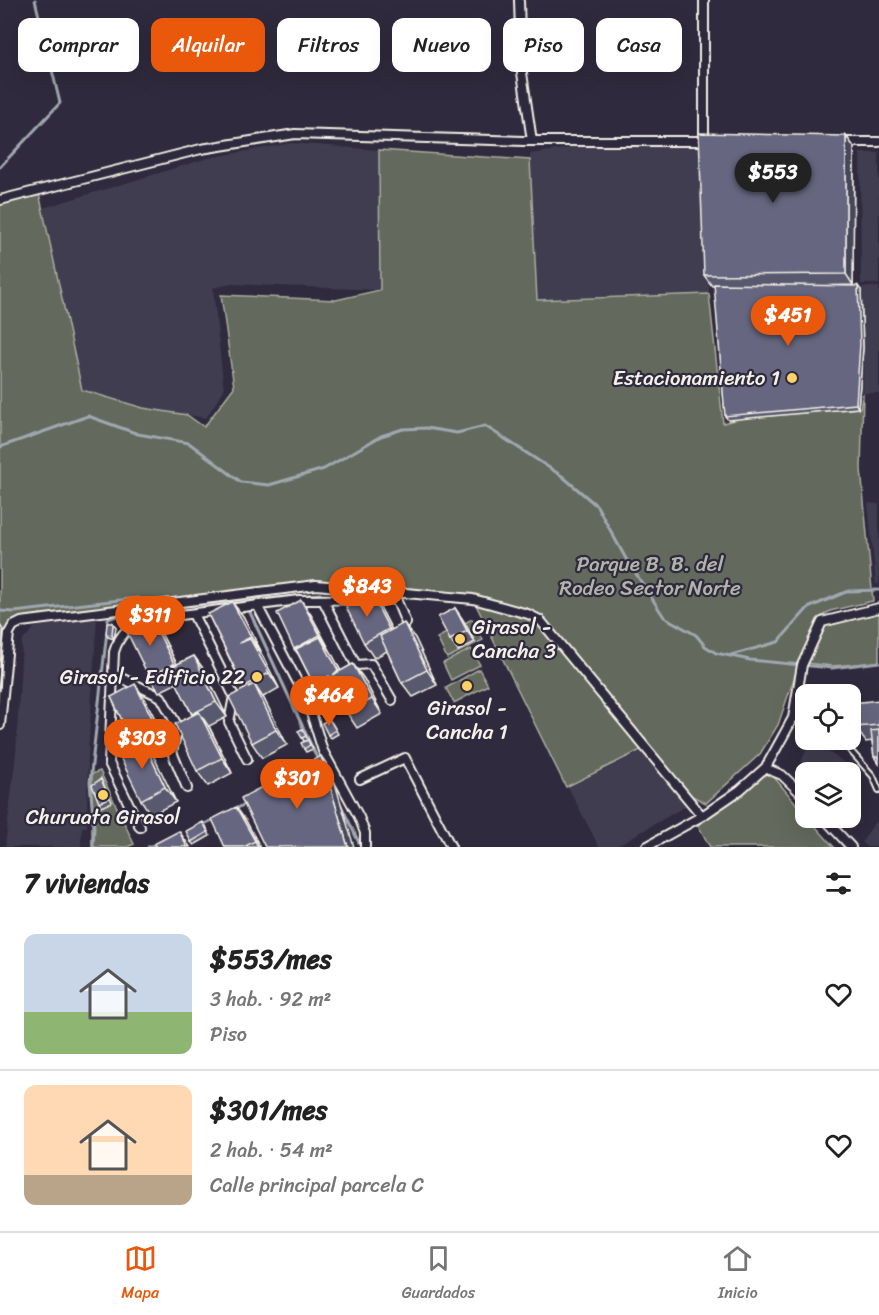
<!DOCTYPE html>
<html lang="es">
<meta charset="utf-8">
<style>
body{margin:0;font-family:Sriracha,sans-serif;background:#f6f6f6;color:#222;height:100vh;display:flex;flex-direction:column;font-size:22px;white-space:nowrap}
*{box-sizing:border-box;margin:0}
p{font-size:20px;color:#767676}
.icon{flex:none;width:33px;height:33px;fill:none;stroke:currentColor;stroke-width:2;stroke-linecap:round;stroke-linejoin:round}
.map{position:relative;height:847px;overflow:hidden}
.drawer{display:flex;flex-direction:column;background:#fff;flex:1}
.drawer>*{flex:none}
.guide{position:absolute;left:18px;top:18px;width:843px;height:54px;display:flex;gap:12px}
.controls{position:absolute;left:795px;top:684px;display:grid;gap:12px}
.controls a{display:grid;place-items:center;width:66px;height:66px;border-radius:12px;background:#fff;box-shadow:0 6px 24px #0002;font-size:30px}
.price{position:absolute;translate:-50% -51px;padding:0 14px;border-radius:21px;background:#ea580c;color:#fff;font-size:20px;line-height:39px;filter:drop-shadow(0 2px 3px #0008)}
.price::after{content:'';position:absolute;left:50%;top:36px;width:18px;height:14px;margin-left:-9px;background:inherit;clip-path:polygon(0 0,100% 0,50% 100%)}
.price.selected{background:#222;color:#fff}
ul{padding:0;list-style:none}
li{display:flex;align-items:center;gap:18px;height:150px;padding:0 24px}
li+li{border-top:2px solid #e0e0e0}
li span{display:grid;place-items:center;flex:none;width:168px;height:120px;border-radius:12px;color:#555}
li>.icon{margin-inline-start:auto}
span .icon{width:72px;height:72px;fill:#fffc;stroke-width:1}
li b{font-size:26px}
h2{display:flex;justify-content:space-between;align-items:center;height:72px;padding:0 24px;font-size:26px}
.pill{padding:0 21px;border-radius:12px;background:#fff;box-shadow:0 6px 24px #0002;font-size:21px;line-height:54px}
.pill.selected{background:#ea580c;color:#fff}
.dock{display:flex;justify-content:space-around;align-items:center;height:84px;border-top:2px solid #e0e0e0;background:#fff;font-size:16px;color:#767676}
.dock a{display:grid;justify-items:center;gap:3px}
.dock .selected{color:#ea580c}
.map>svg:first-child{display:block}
.built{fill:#403c51}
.green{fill:#63695b;stroke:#acada2;stroke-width:1.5}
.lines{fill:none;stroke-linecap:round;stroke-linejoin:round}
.stream{stroke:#a1a7b0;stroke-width:3}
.service-casing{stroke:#f4f1e8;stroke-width:8}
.minor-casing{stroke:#f4f1e8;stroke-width:12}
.service{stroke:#2f2a3d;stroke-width:4}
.minor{stroke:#2f2a3d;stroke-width:8}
.wall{fill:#58586e;stroke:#f4f1e8;stroke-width:1.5}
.shaded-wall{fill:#47475a;stroke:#f4f1e8;stroke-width:1.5}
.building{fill:#666680;stroke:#f4f1e8;stroke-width:1.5}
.poi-dot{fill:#ffd166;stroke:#2f2a3d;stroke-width:2}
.labels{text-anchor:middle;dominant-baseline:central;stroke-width:4.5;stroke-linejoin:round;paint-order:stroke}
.poi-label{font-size:21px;fill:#f4f1e8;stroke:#2f2a3d;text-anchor:end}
.park-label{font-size:21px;fill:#b3b4a9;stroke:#2f2a3d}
</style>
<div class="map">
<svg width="879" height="847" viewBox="0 0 879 847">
<rect width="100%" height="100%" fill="#2f2a3d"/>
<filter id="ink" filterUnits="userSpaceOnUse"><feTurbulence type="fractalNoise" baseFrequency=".0167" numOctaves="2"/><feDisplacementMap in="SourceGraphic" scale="12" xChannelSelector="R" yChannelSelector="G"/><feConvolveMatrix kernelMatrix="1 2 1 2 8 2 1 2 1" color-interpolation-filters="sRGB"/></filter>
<g filter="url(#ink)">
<!-- built -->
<path class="built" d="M704,141L709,290L707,388L537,300L530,154L601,143Z
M291,143L379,150L380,290L231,284L213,288L224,390L206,418L143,408L82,390L43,208L208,158Z
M860,153H879V284H861Z
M862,287H879V393H863Z
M868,503L879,504V584H876Z
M97,618L88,755L87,827H82L81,847H5L16,752L22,641L35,627Z
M811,740L861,774L851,787L850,772H813L801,762Z
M647,749L691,803L615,847H599L568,787Z
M875,821L879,826V847H866L862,842Z"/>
<!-- green -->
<path class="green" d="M379,150L530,160L537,300L709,294L723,423L742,418L860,408L863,393L861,469L873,601L830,611L819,618L800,661L778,725L760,754L706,803L686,793L647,747L566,787L473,599L408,592L310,589L48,618L0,633V205L39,193L82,390L143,408L187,415L204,427L234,387L221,295L336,300L380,290Z
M879,610V662L833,666L805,663L824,623Z
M472,619L483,640L447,658L437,638Z
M471,649L480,665L451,680L443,663Z
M479,669L488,685L454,703L446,688Z
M768,770L805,814L806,818H808L834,847H710L698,825Z
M100,771L134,844L127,847H92V774Z"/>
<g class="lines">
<!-- stream -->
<path class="stream" d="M0,167L60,103L35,0
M0,447L88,416L138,434L189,443L241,482L269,485L324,469L381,436L403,429L426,428L457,433L485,426L562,476L597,506L625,557L664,617L696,635L705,646L716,653L750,660L832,668L879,662
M163,608L320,594
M248,608L318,760
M0,611L14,612L138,598L146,604
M108,625V619L131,611
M731,655L778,642L808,608L848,591L879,590
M340,803L361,847
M234,810L247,803
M202,825L215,819
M93,847L94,828L90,782L107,631
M148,847L157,844"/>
<defs>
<path id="service" d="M796,705L806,708
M793,718L806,722
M841,740L873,776L879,790
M851,748L855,714"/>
<path id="minor" d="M519,0L521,66L532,141
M704,0V141
M843,142H879
M0,200L201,149L295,134L523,141H708
M323,600L356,665L371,664L392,700
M257,605L307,700L323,751L359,817L365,833V847
M193,614L234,696L229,722L247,759
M113,674L161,697L178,727L172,752L187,788
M0,725L9,633L13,626L21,622L316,585L473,599L528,614L540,620L702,816
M765,768L782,775L806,798
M360,779L405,758L451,847
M824,818L851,847
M140,827L109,763L114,652C120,632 130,626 149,619L299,600L396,599L406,623
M646,847L702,816L740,790L766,767L793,718L802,665L822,622L879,608"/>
</defs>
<!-- service casing -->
<use href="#service" class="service-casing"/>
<!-- minor casing -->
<use href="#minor" class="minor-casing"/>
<!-- service -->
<use href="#service" class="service"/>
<!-- minor -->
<use href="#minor" class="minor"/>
</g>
<!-- wall -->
<path class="wall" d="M846,136L854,147L853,285L816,286L861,290L863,348L858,408L728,420L725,416L715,286H712L704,275Z
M301,600L311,615L341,671L353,664L364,679L382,714L357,728L347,713L337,692L324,700L314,685L298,654L294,649Z
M455,608L463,620L475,642L458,651L450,640Z
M381,609L392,630L415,638L437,685L413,697L402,683L387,651L374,658L364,643Z
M208,614L243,616L261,651L260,652L279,688L263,697L287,745L262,758L252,743L244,689Z
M113,623L116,627L114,639L108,637L106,634Z
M161,633L177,664L194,656L204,670L227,717L209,726L232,773L208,786L197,771L192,715L177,683L159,692L149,677Z
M111,697L145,699L168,745L152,754L176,802L151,815L141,800L134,745Z
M879,700V764L874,757L872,741L866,742L855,727Z
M332,723L338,734L331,738L328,735Z
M302,729L313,749L306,752L304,749V741L302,738Z
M101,779L112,802L101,807L99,803Z
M246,821L260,847H225Z
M206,826L210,836L194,845L191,842Z"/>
<!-- shaded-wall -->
<path class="shaded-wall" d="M846,136L854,147L853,285L846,274Z
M858,286L861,290L863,348L858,408L856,404Z
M371,594L381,609L399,644L389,629Z
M301,600L311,615L330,650L320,635Z
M232,602L243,616L261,651L251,637Z
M455,608L463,620L475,642L467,631Z
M151,618L161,633L184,679L174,664Z
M113,623L116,627L114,639L112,635Z
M404,623L415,638L437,685L427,670Z
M0,625L3,630L0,691Z
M320,637L331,652L348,685L338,670Z
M250,639L261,653L279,688L269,673Z
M194,656L204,670L227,717L216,702Z
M353,664L364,679L382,714L372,699Z
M135,684L145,699L168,745L158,730Z
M254,684L264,699L287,745L276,730Z
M199,712L209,727L232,773L222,758Z
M143,741L153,755L176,802L165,787Z
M321,756L331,770L354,847H348Z
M236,807L246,821L260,847H258L255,841Z
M179,831L190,847H187Z"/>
<!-- building -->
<path class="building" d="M699,133L846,136V274L704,275Z
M714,284L858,286L860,344L856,404L725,416Z
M371,594L389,629L364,643L346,607Z
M301,600L320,635L294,649L277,613Z
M232,602L251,637L239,643L250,639L269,673L244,687L208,614Z
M455,608L467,631L450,640L438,617Z
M151,618L174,664L149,677L126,630Z
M107,623H113L112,635L106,634Z
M404,623L427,670L402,683L380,636Z
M320,637L338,670L333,675L353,664L372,699L347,713L329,676L314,685L296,649Z
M194,656L216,702L192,714L169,668Z
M135,684L158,730L133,743L111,697Z
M254,684L276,730L252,743L229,697Z
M879,700V725L855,727L853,703Z
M199,712L222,758L197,771L175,724Z
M329,719L336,730L328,735L322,723Z
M302,729L306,736L302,738L298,731Z
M879,730V757H874L871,731Z
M308,740L310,745L304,749L301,743Z
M143,741L165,787L141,800L118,753Z
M321,756L348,847H265L241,798Z
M101,779L109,798L99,803L92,785Z
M236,807L255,841L244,847H225L212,819Z
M203,822L208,832L191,842L186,831Z
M179,831L187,847H156L154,844Z"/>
</g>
<!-- markers -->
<g class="poi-dot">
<circle cx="792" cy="378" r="6"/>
<circle cx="460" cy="639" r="6"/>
<circle cx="257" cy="677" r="6"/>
<circle cx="467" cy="686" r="6"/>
<circle cx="103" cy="795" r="6"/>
</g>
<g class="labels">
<!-- poi labels -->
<g class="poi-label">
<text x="780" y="378">Estacionamiento 1</text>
<text x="472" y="627" text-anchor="start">Girasol -<tspan x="472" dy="24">Cancha 3</tspan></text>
<text x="245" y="677">Girasol - Edificio 22</text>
<text x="467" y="708" text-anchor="middle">Girasol -<tspan x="467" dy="24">Cancha 1</tspan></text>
<text x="103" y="817" text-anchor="middle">Churuata Girasol</text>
</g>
<!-- park labels -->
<g class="park-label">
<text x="650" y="564">Parque B. B. del<tspan x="650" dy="24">Rodeo Sector Norte</tspan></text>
</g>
</g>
</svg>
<div class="controls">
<a><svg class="icon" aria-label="locate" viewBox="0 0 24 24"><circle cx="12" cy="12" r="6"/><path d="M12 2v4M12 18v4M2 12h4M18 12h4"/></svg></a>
<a><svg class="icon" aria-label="layers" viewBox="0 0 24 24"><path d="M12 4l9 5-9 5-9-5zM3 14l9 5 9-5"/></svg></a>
</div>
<b class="price selected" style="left:773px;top:204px">$553</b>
<b class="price" style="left:788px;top:347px">$451</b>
<b class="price" style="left:367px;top:618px">$843</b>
<b class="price" style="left:150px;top:647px">$311</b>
<b class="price" style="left:329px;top:727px">$464</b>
<b class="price" style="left:142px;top:770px">$303</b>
<b class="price" style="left:297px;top:810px">$301</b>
<div class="guide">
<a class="pill">Comprar</a>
<a class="pill selected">Alquilar</a>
<a class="pill">Filtros</a>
<a class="pill">Nuevo</a>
<a class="pill">Piso</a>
<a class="pill">Casa</a>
</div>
</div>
<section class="drawer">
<h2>7 viviendas<svg class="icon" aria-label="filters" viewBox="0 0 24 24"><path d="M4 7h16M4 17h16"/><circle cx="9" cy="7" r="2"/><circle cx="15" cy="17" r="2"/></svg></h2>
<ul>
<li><span style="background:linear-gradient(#c9d6e8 65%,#8fb573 0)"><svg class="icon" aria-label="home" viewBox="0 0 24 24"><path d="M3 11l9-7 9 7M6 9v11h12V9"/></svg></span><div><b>$553/mes</b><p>3 hab. · 92 m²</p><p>Piso</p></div><svg class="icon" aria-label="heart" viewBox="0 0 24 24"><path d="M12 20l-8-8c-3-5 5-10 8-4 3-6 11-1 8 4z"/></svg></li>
<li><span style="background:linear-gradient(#ffd9b3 75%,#b9a48a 0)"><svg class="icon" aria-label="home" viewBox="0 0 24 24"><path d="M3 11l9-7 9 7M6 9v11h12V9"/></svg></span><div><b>$301/mes</b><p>2 hab. · 54 m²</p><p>Calle principal parcela C</p></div><svg class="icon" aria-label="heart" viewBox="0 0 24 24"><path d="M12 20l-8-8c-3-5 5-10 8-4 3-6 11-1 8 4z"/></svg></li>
</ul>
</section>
<nav class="dock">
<a class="selected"><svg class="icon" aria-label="map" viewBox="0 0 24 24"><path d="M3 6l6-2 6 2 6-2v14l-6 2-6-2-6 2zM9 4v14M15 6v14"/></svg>Mapa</a>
<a><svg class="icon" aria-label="saved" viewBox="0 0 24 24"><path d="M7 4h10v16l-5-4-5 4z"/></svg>Guardados</a>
<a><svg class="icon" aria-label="home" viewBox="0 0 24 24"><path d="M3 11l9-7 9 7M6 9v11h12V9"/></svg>Inicio</a>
</nav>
